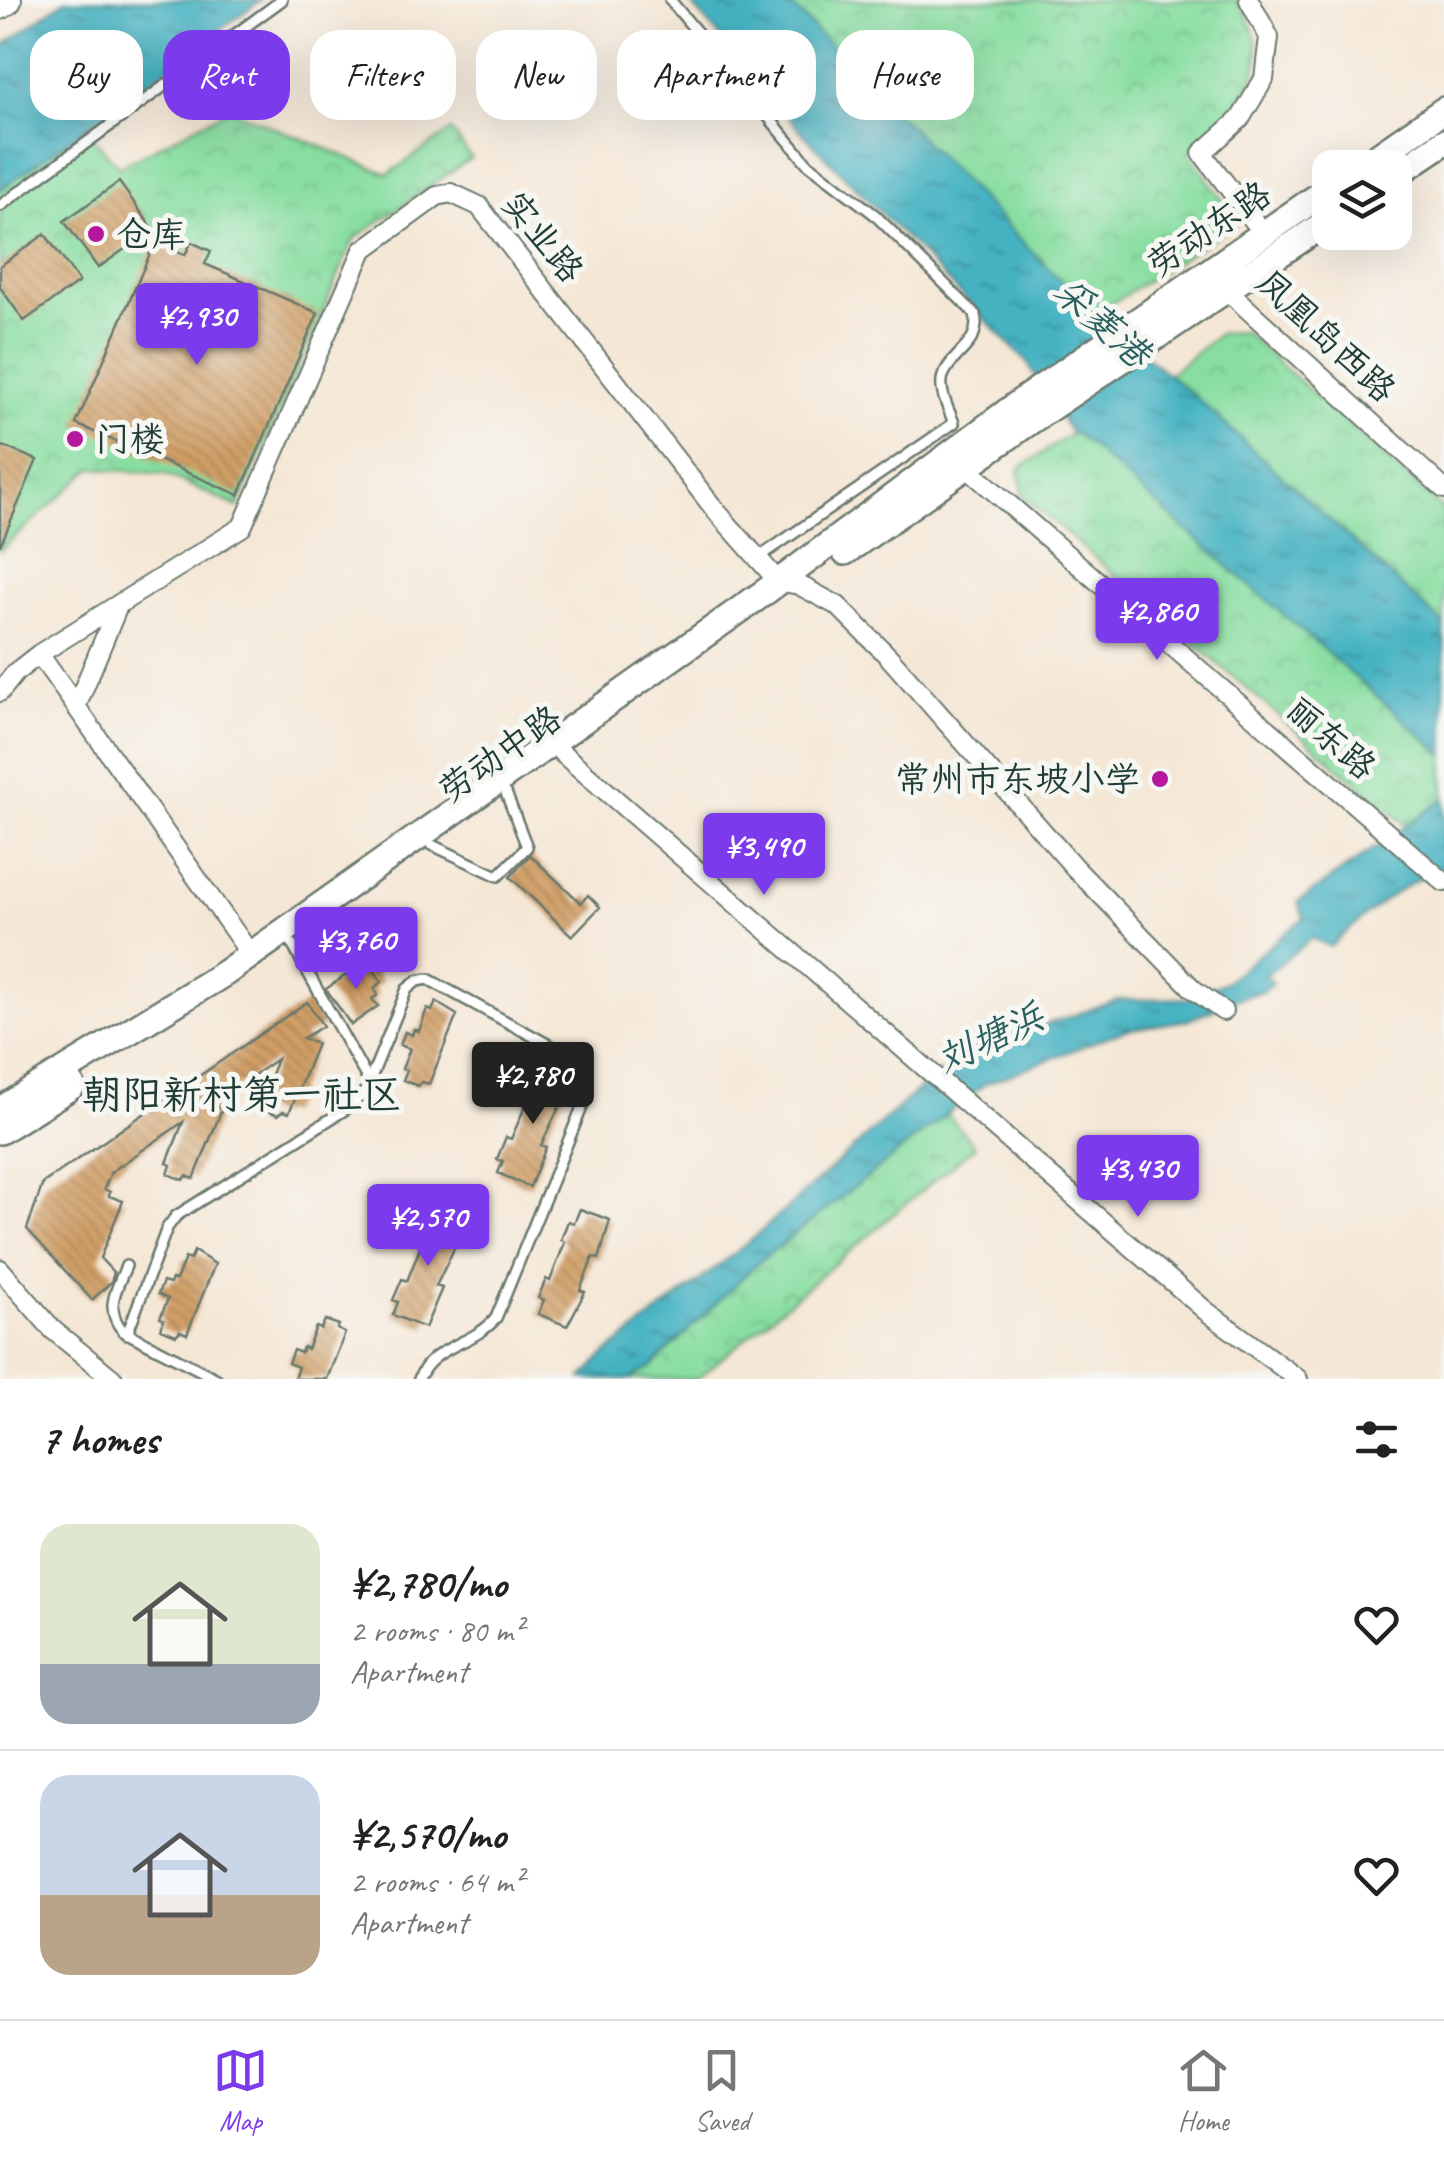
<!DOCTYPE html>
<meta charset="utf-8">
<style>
body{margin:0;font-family:Caveat,"LXGW WenKai TC",sans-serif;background:#f6f6f6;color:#222;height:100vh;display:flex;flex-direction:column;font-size:38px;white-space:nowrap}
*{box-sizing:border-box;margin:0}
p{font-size:32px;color:#767676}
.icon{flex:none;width:55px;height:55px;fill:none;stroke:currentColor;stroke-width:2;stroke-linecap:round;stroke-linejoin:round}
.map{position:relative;height:1379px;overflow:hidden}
.sheet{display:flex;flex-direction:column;background:#fff;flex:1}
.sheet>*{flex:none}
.top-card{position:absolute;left:30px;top:30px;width:1385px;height:90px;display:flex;gap:20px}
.fabs{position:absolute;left:1312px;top:150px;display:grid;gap:20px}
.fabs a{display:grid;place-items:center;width:100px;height:100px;border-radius:20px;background:#fff;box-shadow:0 10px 40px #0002;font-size:50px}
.price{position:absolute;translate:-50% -85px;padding:0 22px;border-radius:10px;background:#7c3aed;color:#fff;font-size:32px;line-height:65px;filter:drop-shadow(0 2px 5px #0008)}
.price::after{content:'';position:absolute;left:50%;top:60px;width:30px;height:22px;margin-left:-15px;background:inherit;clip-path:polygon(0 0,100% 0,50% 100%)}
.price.on{background:#222;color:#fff}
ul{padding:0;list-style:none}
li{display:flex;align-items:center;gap:30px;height:250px;padding:0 40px}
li+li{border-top:2px solid #e0e0e0}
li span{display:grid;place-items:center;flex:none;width:280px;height:200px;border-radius:30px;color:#555}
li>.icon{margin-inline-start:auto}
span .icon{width:120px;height:120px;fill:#fffc;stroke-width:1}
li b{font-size:42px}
h2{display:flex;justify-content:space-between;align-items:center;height:120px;padding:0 40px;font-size:42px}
.pill{padding:0 35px;border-radius:30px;background:#fff;box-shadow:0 10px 40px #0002;font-size:35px;line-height:90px}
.pill.on{background:#7c3aed;color:#fff}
.menu{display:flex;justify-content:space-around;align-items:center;height:140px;border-top:2px solid #e0e0e0;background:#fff;font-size:28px;color:#767676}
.menu a{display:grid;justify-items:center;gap:5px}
.menu .on{color:#7c3aed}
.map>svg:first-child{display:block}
.park{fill:url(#park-crowns);stroke:#548e6a;stroke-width:2.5}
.water{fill:url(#water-ripples);stroke:#32787b;stroke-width:2.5}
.building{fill:url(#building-back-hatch)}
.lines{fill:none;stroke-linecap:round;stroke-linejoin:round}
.service-casing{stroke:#6a786d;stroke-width:14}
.minor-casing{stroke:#6a786d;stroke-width:22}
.secondary-casing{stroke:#6a786d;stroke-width:30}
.primary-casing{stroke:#6a786d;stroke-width:32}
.service{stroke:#fff;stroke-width:9}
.minor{stroke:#fff;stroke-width:18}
.secondary{stroke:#fff;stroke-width:25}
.primary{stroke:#fff;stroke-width:28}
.poi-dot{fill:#b5179e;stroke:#f6f6f2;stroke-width:4}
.labels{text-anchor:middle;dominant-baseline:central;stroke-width:10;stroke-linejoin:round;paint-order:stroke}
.street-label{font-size:35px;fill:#1f3d34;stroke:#f6f6f2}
.poi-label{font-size:35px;fill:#1f3d34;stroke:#f6f6f2;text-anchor:start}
.water-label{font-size:38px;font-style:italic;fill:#2a605f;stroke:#f6f6f2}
.quarter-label{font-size:40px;fill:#1f3d34;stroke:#f6f6f2}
</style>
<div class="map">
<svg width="1444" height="1379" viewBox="0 0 1444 1379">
<defs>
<pattern id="park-crowns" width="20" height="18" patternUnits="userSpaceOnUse" patternTransform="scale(2.5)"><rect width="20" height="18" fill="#88dea1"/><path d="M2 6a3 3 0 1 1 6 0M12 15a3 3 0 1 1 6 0" fill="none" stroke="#75bf8b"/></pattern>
<pattern id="water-ripples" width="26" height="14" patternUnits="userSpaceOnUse" patternTransform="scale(2.5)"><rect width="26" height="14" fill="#45b2c2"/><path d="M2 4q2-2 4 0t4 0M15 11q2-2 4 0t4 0" fill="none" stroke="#39929e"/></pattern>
<pattern id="building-back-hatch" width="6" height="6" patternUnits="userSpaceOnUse" patternTransform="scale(2.5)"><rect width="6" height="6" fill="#d19f66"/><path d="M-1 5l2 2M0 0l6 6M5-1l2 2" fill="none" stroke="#a98355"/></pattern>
</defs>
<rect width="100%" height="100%" fill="#f6f6f2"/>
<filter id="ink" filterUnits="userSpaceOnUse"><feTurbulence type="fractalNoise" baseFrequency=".01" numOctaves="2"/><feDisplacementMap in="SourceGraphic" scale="20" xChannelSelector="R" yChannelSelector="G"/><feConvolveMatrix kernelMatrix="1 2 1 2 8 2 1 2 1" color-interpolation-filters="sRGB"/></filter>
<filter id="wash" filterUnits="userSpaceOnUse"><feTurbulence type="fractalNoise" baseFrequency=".0048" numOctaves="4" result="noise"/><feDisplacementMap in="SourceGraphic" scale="40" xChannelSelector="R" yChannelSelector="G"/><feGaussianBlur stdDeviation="2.25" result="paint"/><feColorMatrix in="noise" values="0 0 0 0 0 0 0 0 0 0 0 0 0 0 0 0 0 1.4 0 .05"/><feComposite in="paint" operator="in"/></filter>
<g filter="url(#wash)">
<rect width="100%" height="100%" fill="#f5e7d6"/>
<!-- park -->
<path class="park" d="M786,0H1236C1287,66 1239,107 1189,152L1238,222L1094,315Z
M229,109L388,174L451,131L471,158L354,239L238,507L165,474L92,468L0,551V190L85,128L119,167Z
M1244,332L1444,510V642L1155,385L1220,333Z
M1093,419L1444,733V858L1023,496L1019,469Z
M947,1114L975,1146L697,1379H629L651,1367L754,1266Z"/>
<!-- water -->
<path class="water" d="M65,0H261L0,190V48Z
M688,0H786L1094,315L1190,392L1444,625V755L1080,437L1070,432L1027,362L806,137Z
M1444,799V866C1395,888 1369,912 1330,947L1312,938L1265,976L1273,983L1262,992L1236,999L1188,1020L1125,1030L985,1084L754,1266L651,1367L629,1379H582L602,1357L755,1237L920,1088L977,1048L1118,1000L1190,998L1225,982L1304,918L1298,902Z"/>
<g id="blocks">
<!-- building -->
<path class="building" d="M119,182L153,229L98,268L64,221Z
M45,234L79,282L24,321L0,287V266Z
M155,242L185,255L191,242L211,251L205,264L318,313L239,495L76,424Z
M0,445L37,460L0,546Z
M530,855L581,903L588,895L600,907L572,936L510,877Z
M367,960L382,982L374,988L378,995L372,999L378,1006L351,1025L326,989Z
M307,1002L323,1026L303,1038L317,1044L289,1113L283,1111L278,1115L263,1109L267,1100L262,1098L277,1059L211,1105L222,1109L194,1179L187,1176L183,1180L168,1174L171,1165L167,1163L183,1122L111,1172L104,1189L110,1192L109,1196L123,1201L100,1258L114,1273L111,1282L92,1300L27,1229L43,1183Z
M436,1002L457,1015L429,1084L422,1082L418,1086L403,1080L407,1070L402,1069L410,1049L400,1045L405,1032L412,1035L414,1029L419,1031L427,1009L432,1011Z
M541,1068L572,1080L541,1145L546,1147L530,1187L498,1173L503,1161L497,1159L506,1137L511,1139L527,1102L522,1099L530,1080L535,1083Z
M436,1209L467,1222L436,1286L442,1288L425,1328L393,1315L398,1302L393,1300L402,1279L407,1281L422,1243L417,1241L425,1222L431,1224Z
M580,1209L610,1220L599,1259L593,1257L580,1290L585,1292L567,1326L538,1314L544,1300L538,1298L546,1279L550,1281L565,1242L561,1240L568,1221L574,1223Z
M194,1251L215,1264L187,1334L180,1331L176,1335L161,1329L164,1320L160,1318L168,1299L158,1294L163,1282L170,1284L172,1279L176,1280L185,1258L190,1260Z
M325,1320L339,1325L337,1329L345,1333L327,1379H294L298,1367L288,1363L293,1350L301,1353L303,1347L307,1349L316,1327L321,1329Z"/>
</g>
</g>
<g filter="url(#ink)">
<use href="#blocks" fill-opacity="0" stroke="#6a786d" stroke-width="2.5"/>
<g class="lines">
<defs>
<path id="service" d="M670,0L807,163L874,214L975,314C982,345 952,352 943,376C938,390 949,410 954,423L758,558
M0,206L282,0
M432,845L498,876L527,847L506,793
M292,944L369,1082
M126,1266C116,1290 104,1309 123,1331L217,1379
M127,1334L167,1228L176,1216L351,1106L366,1090L407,989L417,981L428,979L573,1058C587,1072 588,1081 585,1100L496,1318C474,1345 432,1345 419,1379"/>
<path id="minor" d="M1249,0L1269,37L1264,79L1240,119L1202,153L1264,234
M1219,283L1444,489
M966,467L1444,882
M39,654L251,955
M0,692L16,672L39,654L242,527L363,250L437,196L451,193L479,206L716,511L778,581L799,585L838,606L888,656L1075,868L1193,989L1223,1011
M76,707L118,606
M562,753L1206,1311L1298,1379
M0,1269L53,1330L113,1379"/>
<path id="secondary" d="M1360,168L1444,110
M1395,175L1444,142
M845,552L1032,420L1330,220
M0,1110L225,973L765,592L1023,400L1330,188
M0,1131L72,1086"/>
<path id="primary" d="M0,5L7,0"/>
</defs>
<!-- service casing -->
<use href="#service" class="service-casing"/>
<!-- minor casing -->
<use href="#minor" class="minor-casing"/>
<!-- secondary casing -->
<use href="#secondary" class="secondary-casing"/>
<!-- primary casing -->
<use href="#primary" class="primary-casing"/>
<!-- service -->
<use href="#service" class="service"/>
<!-- minor -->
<use href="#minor" class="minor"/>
<!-- secondary -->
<use href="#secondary" class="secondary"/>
<!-- primary -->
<use href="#primary" class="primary"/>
</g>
</g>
<!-- markers -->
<g class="poi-dot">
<circle cx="96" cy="234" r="10"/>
<circle cx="75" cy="439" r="10"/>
<circle cx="1160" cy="779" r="10"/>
</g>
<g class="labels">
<!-- street labels -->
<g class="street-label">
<text transform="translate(1209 229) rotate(-34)">劳动东路</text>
<text transform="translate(543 237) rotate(51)">实业路</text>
<text transform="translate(1326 336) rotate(43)">凤凰岛西路</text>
<text transform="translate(1331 738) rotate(41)">丽东路</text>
<text transform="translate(500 754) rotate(-35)">劳动中路</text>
</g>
<!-- poi labels -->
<g class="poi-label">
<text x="116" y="234">仓库</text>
<text x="95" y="439">门楼</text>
<text x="1140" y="779" text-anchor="end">常州市东坡小学</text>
</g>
<!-- water labels -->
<g class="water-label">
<text transform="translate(1102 322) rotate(42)">采菱港</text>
<text transform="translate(990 1038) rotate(-25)">刘塘浜</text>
</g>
<!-- quarter labels -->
<g class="quarter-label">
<text x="242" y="1095">朝阳新村第一社区</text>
</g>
</g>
</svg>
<div class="fabs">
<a><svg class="icon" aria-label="layers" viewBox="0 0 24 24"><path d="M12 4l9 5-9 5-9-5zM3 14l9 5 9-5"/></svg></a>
</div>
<b class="price" style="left:197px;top:368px">¥2,930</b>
<b class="price" style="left:1157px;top:663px">¥2,860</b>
<b class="price" style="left:764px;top:898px">¥3,490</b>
<b class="price" style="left:356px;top:992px">¥3,760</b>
<b class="price on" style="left:533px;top:1127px">¥2,780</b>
<b class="price" style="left:1138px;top:1220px">¥3,430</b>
<b class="price" style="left:428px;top:1269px">¥2,570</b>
<div class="top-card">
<a class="pill">Buy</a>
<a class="pill on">Rent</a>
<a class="pill">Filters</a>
<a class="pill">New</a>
<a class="pill">Apartment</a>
<a class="pill">House</a>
</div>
</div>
<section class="sheet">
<h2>7 homes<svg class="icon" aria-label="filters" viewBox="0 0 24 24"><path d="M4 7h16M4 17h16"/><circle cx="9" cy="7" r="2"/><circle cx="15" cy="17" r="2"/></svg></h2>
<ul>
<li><span style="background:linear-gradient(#dfe7d0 70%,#9aa5b1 0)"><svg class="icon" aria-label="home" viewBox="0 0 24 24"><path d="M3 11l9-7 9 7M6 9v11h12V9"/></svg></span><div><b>¥2,780/mo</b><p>2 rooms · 80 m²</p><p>Apartment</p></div><svg class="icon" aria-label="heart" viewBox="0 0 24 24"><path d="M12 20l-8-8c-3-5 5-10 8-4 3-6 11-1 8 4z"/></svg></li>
<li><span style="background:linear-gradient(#c9d6e8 60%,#b9a48a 0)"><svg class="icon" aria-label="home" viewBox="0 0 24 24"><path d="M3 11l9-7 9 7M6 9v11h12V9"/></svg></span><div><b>¥2,570/mo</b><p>2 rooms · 64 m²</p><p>Apartment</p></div><svg class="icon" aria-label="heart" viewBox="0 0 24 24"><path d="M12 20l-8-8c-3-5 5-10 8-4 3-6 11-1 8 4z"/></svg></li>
</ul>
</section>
<nav class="menu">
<a class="on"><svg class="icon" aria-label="map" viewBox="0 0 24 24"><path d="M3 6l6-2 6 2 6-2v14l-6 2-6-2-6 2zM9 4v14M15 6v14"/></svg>Map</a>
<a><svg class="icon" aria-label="saved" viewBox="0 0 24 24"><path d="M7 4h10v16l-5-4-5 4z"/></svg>Saved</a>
<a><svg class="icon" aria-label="home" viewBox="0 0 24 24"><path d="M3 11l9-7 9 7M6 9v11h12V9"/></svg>Home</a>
</nav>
